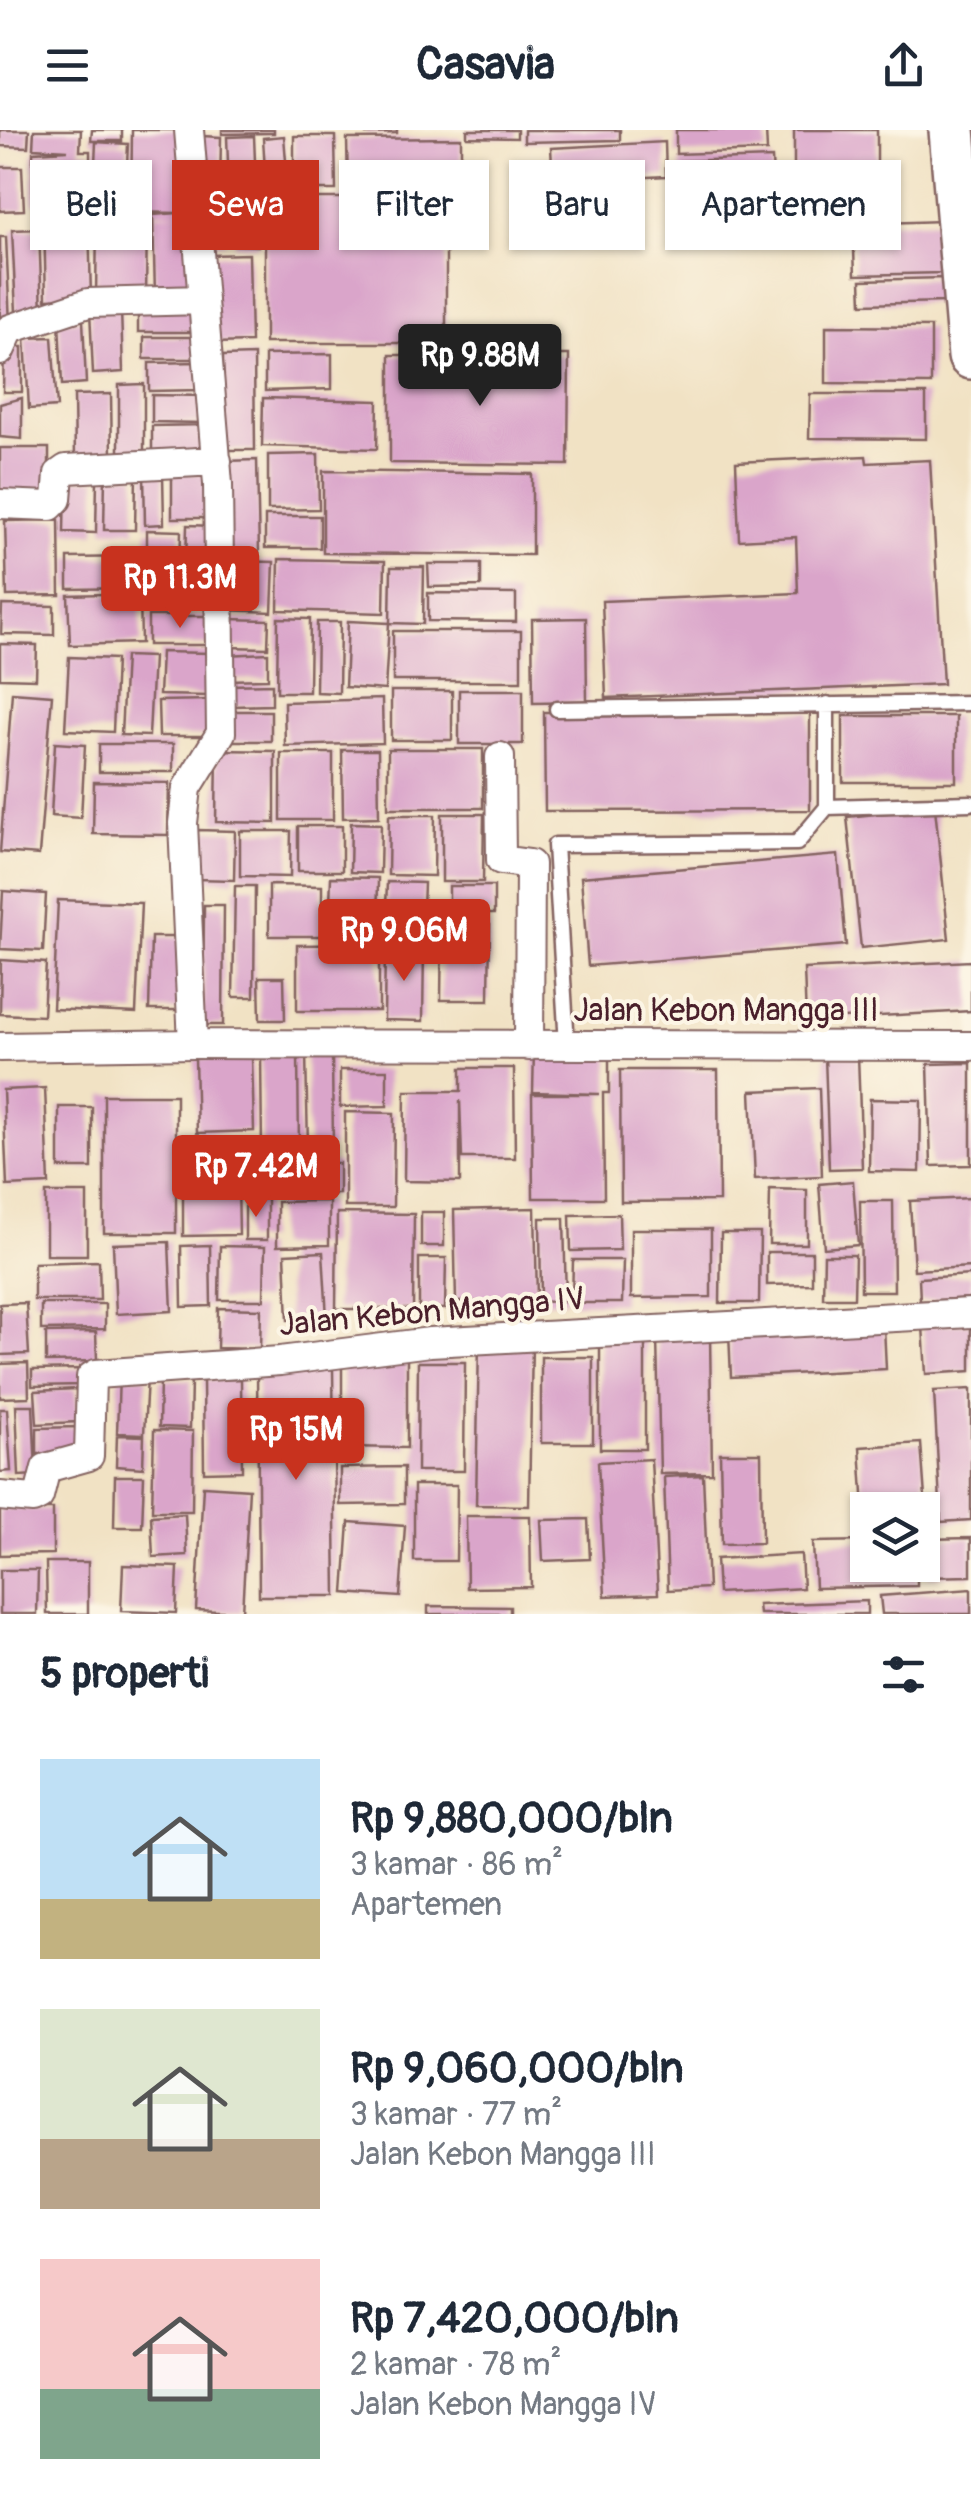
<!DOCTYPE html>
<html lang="id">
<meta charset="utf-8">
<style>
body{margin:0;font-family:Pangolin,sans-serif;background:#f2f2f3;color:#1f2937;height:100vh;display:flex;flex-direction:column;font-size:38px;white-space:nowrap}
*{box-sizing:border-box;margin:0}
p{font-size:32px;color:#747a83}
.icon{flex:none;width:55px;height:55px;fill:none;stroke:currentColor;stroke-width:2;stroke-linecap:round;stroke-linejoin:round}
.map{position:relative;height:1484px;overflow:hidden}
.panel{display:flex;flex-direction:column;background:#fff;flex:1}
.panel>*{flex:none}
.guide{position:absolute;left:30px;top:30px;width:912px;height:90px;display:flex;gap:20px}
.tools{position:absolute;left:850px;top:1362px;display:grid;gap:20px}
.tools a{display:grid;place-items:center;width:90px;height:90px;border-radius:0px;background:#fff;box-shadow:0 2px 8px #0004;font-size:50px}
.price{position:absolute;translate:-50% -85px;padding:0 22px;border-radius:10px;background:#c8321e;color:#fff;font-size:32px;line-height:65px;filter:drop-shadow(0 2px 5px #0008)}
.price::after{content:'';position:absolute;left:50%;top:60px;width:30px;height:22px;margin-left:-15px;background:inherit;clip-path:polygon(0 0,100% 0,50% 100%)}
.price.selected{background:#222;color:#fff}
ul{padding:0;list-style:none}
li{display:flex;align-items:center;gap:30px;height:250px;padding:0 40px}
li span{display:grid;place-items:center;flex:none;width:280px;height:200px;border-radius:0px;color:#555}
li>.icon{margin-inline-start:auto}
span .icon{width:120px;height:120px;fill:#fffc;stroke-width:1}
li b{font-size:42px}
h2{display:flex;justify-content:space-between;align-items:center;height:120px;padding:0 40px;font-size:42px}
.tag{padding:0 35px;border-radius:0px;background:#fff;box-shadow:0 2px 8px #0004;font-size:35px;line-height:90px}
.tag.selected{background:#c8321e;color:#fff}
header{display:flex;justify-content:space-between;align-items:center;height:130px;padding:0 40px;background:#fff;font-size:45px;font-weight:700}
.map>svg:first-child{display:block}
.building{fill:#daa5ca}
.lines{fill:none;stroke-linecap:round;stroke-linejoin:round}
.service-casing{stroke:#846361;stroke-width:19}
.minor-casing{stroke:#846361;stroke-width:32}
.primary-casing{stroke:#846361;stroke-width:50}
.service{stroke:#fff;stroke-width:14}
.minor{stroke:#fff;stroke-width:28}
.primary{stroke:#fff;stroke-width:45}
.labels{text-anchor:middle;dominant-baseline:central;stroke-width:8;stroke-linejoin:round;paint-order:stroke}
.street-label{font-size:32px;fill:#4a1f2b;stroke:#fcf5e5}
</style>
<header><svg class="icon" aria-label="menu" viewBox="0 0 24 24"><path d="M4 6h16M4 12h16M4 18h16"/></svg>Casavia<svg class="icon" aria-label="share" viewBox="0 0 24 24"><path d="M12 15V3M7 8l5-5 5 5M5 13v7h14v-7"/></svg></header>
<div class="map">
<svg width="971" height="1484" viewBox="0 0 971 1484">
<rect width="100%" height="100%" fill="#fcf5e5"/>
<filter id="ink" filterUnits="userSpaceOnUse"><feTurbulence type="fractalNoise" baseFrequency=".01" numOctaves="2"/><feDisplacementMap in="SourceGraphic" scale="20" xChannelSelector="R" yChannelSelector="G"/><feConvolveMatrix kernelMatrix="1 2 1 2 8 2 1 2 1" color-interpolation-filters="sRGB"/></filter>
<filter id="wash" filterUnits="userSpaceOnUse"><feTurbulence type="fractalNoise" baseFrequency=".0048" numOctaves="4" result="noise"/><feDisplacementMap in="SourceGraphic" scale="40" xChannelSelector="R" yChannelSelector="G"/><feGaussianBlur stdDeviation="2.25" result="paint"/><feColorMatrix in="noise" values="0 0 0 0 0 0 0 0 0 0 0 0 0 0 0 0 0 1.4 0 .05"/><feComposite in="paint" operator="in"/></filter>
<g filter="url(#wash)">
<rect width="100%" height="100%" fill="#f1e2c4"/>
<g id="blocks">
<!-- building -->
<path class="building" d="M0,0H29L28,17L0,16Z
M34,0H81L80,21H90V74H33V22L68,20L33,18Z
M92,0H122V11H91Z
M132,0H182L181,84L188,83L190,164L155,165L153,85L178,83L131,82Z
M222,0H274V3L222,4Z
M366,0H397V3L366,4Z
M467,0H517V8L467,7Z
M524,0H620V10L524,12Z
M676,0H766L767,21L676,24Z
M794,0H877V47H794Z
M201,6L221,7L220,60L200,59Z
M254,6L256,58L229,59L227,7Z
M284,6L288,56L266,57L263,8Z
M294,6H335L336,60H294Z
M461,8V57L348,59L347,9Z
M96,12L128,14L125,77L93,76Z
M665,12L666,46L553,52L551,18Z
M772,28L775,91L682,94L680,31Z
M0,37H22L24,80L0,81Z
M875,53L877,88L801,91L799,57Z
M204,68H225V113H204Z
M265,68H446V213H265Z
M234,69H259L258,116L234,115Z
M97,88H147L146,168H96Z
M89,89L91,168L46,169L44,91Z
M942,91L943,143L855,145L853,94Z
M39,99L42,182H16L12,100Z
M0,107H6L10,194H0Z
M249,124L251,212L212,213L210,125Z
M944,148L945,172L862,174L861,150Z
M138,175H196V202H138Z
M121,179L123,242L93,244L90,181Z
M83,190L86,253L62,255L59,191Z
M826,196L931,197V254L826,253Z
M52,207L57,277L29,279L25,208Z
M144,207H197V229H144Z
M4,217H22V262H3Z
M332,224V259L265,261V225Z
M254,225L255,320H224L223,226Z
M390,225H569L568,335L390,333Z
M200,232L201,260L149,261V233Z
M144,254V329L119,330V255Z
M111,264L112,327L75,328L74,265Z
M810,264H926V309L809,308Z
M152,265L204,266V293L152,292Z
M22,268V309L0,307V274Z
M263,268L378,271L377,319L262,316Z
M206,295V327L152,329V296Z
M0,318H49V364H0Z
M318,324L319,379L268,380V325Z
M866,326L867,333L930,330L943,554L606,568L602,471L798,463L796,407L739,410L736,332Z
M257,330L259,423H225L224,331Z
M323,341L532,344V425L323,423Z
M172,343L209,344L208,388H172Z
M144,344H163L164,394L145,395Z
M105,345H136L135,400H104Z
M65,349H97L96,403L64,402Z
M265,386H320V418H265Z
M59,390L60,465L7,466L5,391Z
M187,395L214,396L213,436L186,435Z
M147,400L181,401L180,436L147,435Z
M136,427V458L68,459V428Z
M279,429L385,431L384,483L278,480Z
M226,431L274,432L272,482L224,480Z
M428,434H481V456L429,457Z
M391,437H424L423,494L390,493Z
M192,440H214L213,477H191Z
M183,445L184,478L149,480L147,446Z
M140,463L141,513L70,515L68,465Z
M428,463L516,464V492L428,491Z
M2,475L54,476V505L1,504Z
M148,486H212L213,515H148Z
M278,488L310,489L309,562H277Z
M586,488L587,572L533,573L532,489Z
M228,489L269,490L268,518L227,517Z
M348,491L389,493L385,560L345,557Z
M317,492H340L339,563L316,562Z
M393,501H521V551H393Z
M0,514L37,515L36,549L0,548Z
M161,522L211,523L210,566L159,565Z
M268,523V549L227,550V525Z
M125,526L153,527L149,606L121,605Z
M69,527L116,529L113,602L65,600Z
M272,554V575L232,576L231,555Z
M459,560H523V614H459Z
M391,561H452V610H391Z
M12,562L52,565L39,725L0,722Z
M382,569L383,613L285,616L284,572Z
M211,570V606H159L158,571Z
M229,581H271V611H229Z
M544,582H810V680L545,681Z
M843,586H956V652H843Z
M55,613L85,615L81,688L51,686Z
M99,614H173V642H99Z
M388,619H483V678H388Z
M217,620L275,621V693L216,692Z
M342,620H378L379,687L343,688Z
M281,623H333V690H281Z
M94,652L169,653L168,705L93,704Z
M935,678L949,809L861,818L847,687Z
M442,684H484L483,752H442Z
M389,685H435L434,746L388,745Z
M351,693L381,694L380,743L350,742Z
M298,696H342V741H298Z
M196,700L235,701L234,750L195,749Z
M240,701H291L290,747L240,746Z
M838,725L846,815L588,836L581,747Z
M331,747L378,748L377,802L329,801Z
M387,752L424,753L422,804L385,803Z
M269,755L322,756V806H269Z
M235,756H255L254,867H233Z
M449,756H494V784H449Z
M3,761L46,764L43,821L0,819Z
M58,770L141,773L136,883L53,879Z
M204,775H224L223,895H203Z
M442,795H490L489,870H441Z
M151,807H183L181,880H149Z
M379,814V881H297V815Z
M385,816L424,817L423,891L384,890Z
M1,830L46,833L43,886L0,884Z
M971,831V881L806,890L804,839Z
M259,847H284L285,890H260Z
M534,919L609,920V963H603L604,1068H533L532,964H599L533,962Z
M306,923H332L333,1017L308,1018Z
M261,924H298L299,1020L262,1021Z
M858,925L862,1038L829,1039L825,926Z
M252,927L254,1001L197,1003L195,929Z
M971,933V1035L931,1036L928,934Z
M461,938H514L515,1028H462L460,970V1052L404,1051L405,961H461Z
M340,940H387V976L340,977Z
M620,940H718L719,1071L621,1072Z
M45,958L49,1054L7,1056L3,960Z
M819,958L822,1046L755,1049L751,961Z
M104,965H176V1103H104Z
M870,969L921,970L920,1042L869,1041Z
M59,977H92V1038H59Z
M345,982L394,983L393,1077H345Z
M196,1009L246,1012L244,1044L194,1041Z
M311,1033H339V1064H311Z
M256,1034H299V1059H256Z
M238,1051L239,1105L183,1106V1052Z
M853,1051L858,1115L824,1118L819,1054Z
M770,1059L807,1060V1114H769Z
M46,1063H87V1125H46Z
M971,1068V1137L914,1140L910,1071Z
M245,1069H267V1110H245Z
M329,1071V1115L277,1116V1072Z
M860,1071H893L894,1161H861Z
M535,1078L537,1170L456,1172L454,1080Z
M421,1082H444V1116H421Z
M337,1083L414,1084L413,1179H336Z
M619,1084L620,1120L571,1121L570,1085Z
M540,1088H564L566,1171L541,1172Z
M631,1099H711V1167L631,1168Z
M721,1103H760L759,1173H720Z
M169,1112L172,1181L116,1184L113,1114Z
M210,1115L211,1176L182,1177L181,1116Z
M220,1116L265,1117L264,1170H219Z
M323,1122L327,1188L288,1190L285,1124Z
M767,1122H812V1154L767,1155Z
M824,1125H855L854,1168H823Z
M419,1128H446L445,1179L419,1178Z
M573,1130H623L622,1173H572Z
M99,1131L100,1170H34V1133Z
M971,1145V1168L920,1171L919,1148Z
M26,1173L29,1224L0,1225V1174Z
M41,1174H105V1199L41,1200Z
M218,1178L261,1179L260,1219L217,1218Z
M971,1193V1241L926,1244L923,1196Z
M884,1196L886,1239L731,1247L729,1203Z
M96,1202L97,1231L46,1232V1203Z
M600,1205H645V1319H600Z
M710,1205L712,1343L660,1344L657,1207Z
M479,1211L532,1212L529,1376L476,1375Z
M342,1225L407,1226V1318L342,1317Z
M541,1227H593V1313H541Z
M418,1232H465L464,1341H417Z
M28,1233L29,1267L0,1268V1234Z
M82,1239V1255L32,1256V1240Z
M333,1239L336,1466H259L257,1240Z
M119,1245L147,1247L144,1304L117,1303Z
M241,1249L242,1341L204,1342L203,1250Z
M160,1250H191L190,1298L159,1297Z
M76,1259L78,1292L37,1294L35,1261Z
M971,1259V1390L941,1392L934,1261Z
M16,1275H33L36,1345L19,1346Z
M0,1279H7L11,1341L0,1342Z
M78,1297L79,1323L37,1324V1298Z
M154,1300L193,1301L192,1381H152Z
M117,1305L144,1306L143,1338L116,1336Z
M921,1313L927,1395H922V1380H864L860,1317Z
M720,1323H761L762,1413L722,1414Z
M651,1329L658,1464L605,1466L598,1332Z
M404,1337V1374L340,1375V1338Z
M703,1345L708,1458L668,1460L664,1347Z
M115,1346H144L142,1397H114Z
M414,1355H457L456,1431H414Z
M203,1356L249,1359L242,1482L196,1480Z
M0,1379H53V1424L0,1425Z
M185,1384L187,1425L153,1427L151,1386Z
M466,1386H530L531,1457L467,1458Z
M588,1389L590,1429L543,1431L541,1390Z
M349,1392L405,1396L400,1467L344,1463Z
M971,1408V1446L927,1447L926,1409Z
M868,1411V1435H917V1456L815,1458L813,1412Z
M801,1424L803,1458L718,1463L716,1429Z
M46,1432H88V1484H47Z
M123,1435L178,1437L176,1483L121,1481Z
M0,1440H38L37,1484H0Z
M971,1459V1484H882L880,1466Z
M867,1471V1484H759L758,1475Z
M428,1476L510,1477V1484H428Z"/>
</g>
</g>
<g filter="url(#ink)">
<use href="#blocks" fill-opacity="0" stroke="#846361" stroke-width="2.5"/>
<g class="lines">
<defs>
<path id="service" d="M827,574V677
M557,579L971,573
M567,915L555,715L797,713L827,677L971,673"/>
<path id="minor" d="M189,0L218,354L221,603L187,658L183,693L193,914
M0,221L10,199L88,173L203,170
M0,374L50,376L57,369L59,344L66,339L217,331
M500,627L501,730L530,734L529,916
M0,917L193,914L971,916
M0,1366L33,1369L39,1366L46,1338L89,1326L91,1247L96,1244L280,1231L430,1212L971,1183"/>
<path id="primary" d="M952,0L971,226"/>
</defs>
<!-- service casing -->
<use href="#service" class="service-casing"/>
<!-- minor casing -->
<use href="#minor" class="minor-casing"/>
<!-- primary casing -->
<use href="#primary" class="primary-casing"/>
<!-- service -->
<use href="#service" class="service"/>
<!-- minor -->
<use href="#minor" class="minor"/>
<!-- primary -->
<use href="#primary" class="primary"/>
</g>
</g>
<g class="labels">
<!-- street labels -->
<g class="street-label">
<text x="726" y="881">Jalan Kebon Mangga III</text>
<text transform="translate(432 1182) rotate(-5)">Jalan Kebon Mangga IV</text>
</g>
</g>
</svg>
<div class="tools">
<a><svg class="icon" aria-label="layers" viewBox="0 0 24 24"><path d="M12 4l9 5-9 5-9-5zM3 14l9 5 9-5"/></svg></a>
</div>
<b class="price selected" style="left:480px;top:279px">Rp 9.88M</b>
<b class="price" style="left:180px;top:501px">Rp 11.3M</b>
<b class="price" style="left:404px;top:854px">Rp 9.06M</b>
<b class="price" style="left:256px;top:1090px">Rp 7.42M</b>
<b class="price" style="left:296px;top:1353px">Rp 15M</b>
<div class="guide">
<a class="tag">Beli</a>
<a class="tag selected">Sewa</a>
<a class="tag">Filter</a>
<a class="tag">Baru</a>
<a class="tag">Apartemen</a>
</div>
</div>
<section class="panel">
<h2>5 properti<svg class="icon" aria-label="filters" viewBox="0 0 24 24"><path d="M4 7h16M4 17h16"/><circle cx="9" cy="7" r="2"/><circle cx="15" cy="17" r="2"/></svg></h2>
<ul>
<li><span style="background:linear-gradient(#bfe0f5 70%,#c2b280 0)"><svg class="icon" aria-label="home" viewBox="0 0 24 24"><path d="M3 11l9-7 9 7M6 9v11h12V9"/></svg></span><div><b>Rp 9,880,000/bln</b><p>3 kamar · 86 m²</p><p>Apartemen</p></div></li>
<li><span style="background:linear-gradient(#dfe7d0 65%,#b9a48a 0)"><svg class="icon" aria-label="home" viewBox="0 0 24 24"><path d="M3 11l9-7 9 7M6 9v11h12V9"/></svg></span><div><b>Rp 9,060,000/bln</b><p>3 kamar · 77 m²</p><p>Jalan Kebon Mangga III</p></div></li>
<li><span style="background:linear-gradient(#f6c9c9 65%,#7fa58c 0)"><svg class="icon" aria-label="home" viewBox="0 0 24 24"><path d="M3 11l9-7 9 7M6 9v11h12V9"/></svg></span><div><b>Rp 7,420,000/bln</b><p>2 kamar · 78 m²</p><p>Jalan Kebon Mangga IV</p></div></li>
</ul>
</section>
